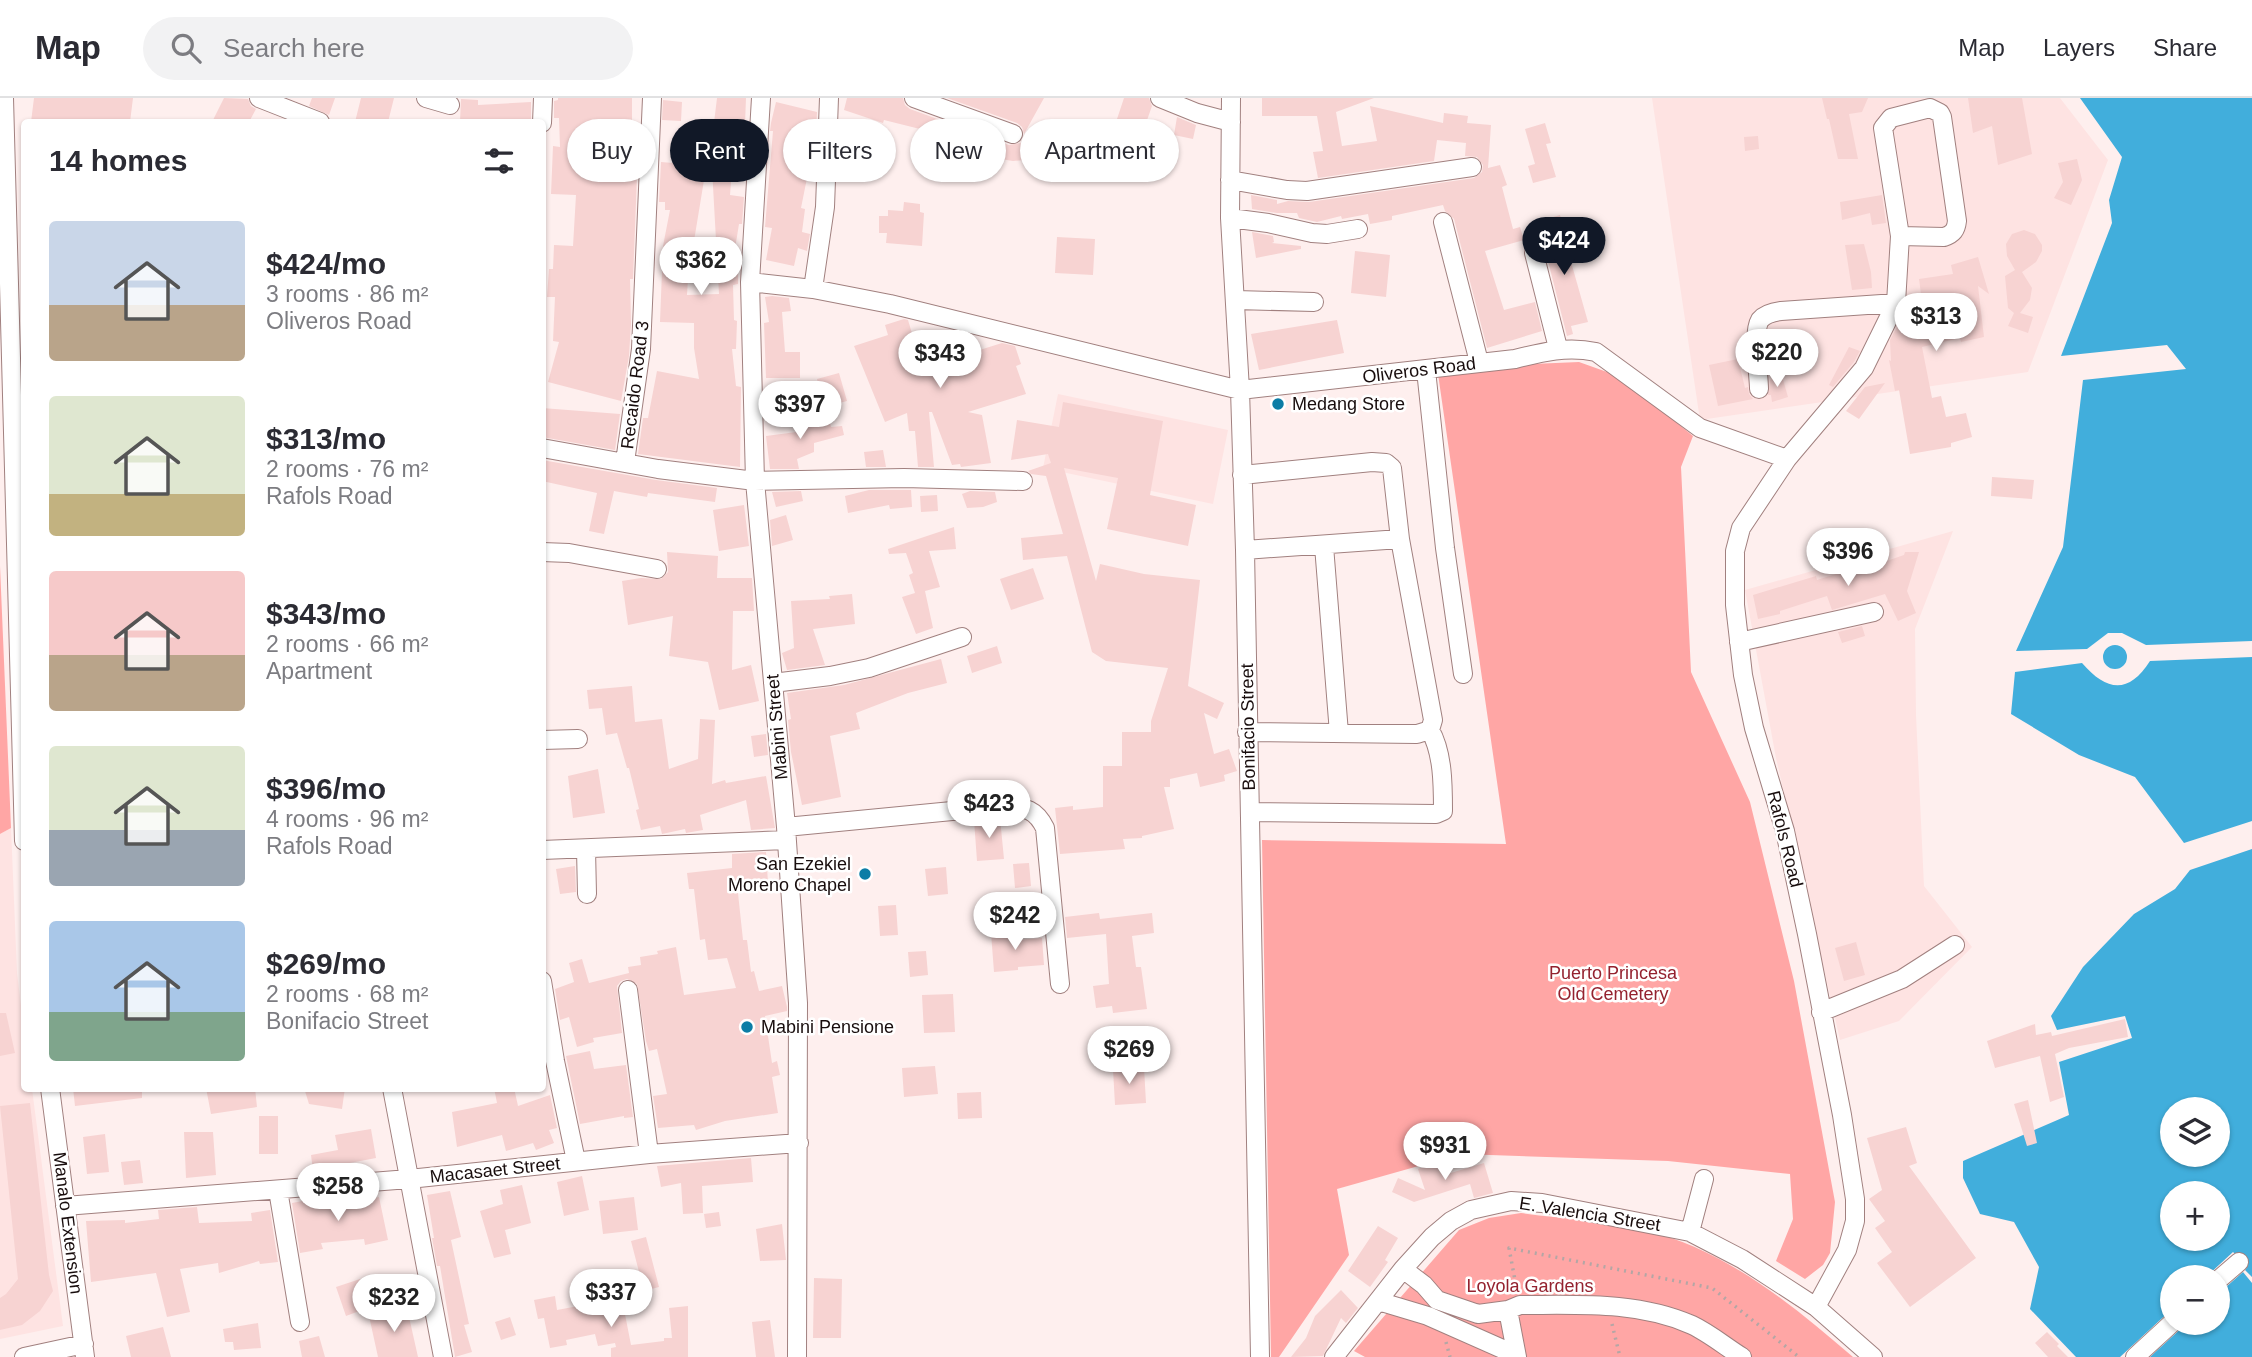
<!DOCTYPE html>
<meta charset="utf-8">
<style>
body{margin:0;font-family:Arial,sans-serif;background:#f2f2f3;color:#2b2b33;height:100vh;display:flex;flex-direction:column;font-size:26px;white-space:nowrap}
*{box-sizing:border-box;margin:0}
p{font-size:23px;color:#7c7c81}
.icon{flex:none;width:38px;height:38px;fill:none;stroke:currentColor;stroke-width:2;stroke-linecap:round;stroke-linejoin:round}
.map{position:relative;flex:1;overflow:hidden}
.side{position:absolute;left:21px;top:21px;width:525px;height:973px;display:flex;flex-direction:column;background:#fff;border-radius:7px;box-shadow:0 2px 5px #0004}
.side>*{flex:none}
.hud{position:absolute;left:567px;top:21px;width:665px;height:63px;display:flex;gap:14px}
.tools{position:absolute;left:2160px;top:999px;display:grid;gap:14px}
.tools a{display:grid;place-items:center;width:70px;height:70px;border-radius:50%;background:#fff;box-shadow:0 2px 5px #0004;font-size:35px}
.price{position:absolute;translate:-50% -60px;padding:0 16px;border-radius:24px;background:#fff;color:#222;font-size:23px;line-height:46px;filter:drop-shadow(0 2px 4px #0008)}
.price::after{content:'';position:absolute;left:50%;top:42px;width:21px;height:16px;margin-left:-10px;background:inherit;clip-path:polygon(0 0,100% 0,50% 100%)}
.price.current{background:#111827;color:#fff}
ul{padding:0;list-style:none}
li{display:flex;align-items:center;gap:21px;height:175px;padding:0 28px}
li span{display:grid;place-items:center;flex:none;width:196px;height:140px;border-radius:7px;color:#555}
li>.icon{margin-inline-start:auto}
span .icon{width:84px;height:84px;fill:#fffc;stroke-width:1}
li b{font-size:30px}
h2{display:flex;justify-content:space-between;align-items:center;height:84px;padding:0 28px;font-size:30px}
.tag{padding:0 24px;border-radius:32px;background:#fff;box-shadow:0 2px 5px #0004;font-size:24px;line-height:63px}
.tag.current{background:#111827;color:#fff}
header{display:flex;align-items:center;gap:42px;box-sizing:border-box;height:98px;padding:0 35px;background:#fff;border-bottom:2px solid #e1e1e2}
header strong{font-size:33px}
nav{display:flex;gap:38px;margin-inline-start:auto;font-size:24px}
.search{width:490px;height:63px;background:#f2f2f3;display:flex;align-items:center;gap:18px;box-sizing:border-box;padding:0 24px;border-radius:38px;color:#7c7c81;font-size:26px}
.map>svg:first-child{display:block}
.built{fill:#fee3e2}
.green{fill:#ffa6a5}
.water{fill:#41aedc;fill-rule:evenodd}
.building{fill:#f7d3d2;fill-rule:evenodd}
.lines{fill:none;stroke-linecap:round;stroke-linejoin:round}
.minor-casing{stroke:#a1807f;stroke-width:20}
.path{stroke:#b4a6a5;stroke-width:3.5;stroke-dasharray:2 5;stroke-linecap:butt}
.minor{stroke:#fff;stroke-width:18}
.poi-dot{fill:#0c7da6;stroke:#fff;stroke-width:2.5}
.labels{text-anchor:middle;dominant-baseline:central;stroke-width:5;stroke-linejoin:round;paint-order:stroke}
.street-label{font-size:18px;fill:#180d0d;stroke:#fff}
.poi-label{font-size:18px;fill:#180d0d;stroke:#fff;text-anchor:start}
.park-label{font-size:18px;fill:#94222f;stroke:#fff}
</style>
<header>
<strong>Map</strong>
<div class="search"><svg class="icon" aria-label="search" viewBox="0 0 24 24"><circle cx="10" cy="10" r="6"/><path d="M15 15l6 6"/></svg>Search here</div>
<nav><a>Map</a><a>Layers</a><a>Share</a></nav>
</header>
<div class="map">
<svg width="2252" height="1259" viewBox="0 0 2252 1259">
<rect width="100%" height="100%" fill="#feefee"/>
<!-- built -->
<path class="built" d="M1652,0H2060L2108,62L2028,274L1700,322Z
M1058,296L1228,332L1213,406L1043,370Z
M1953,433L1915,531L1916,617L1924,788L1972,849L1899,923L1840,942L1776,660L1745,492Z
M11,730L17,875L24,932V990L32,991L63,1228L0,1241V736Z"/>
<!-- green -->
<path class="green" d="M1579,264L1621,279L1693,338L1681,369L1691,574L1750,704L1794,883L1835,1104L1830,1155L1823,1167L1805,1181L1776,1163L1793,1121L1790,1076L1668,1063L1461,1056L1337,1091L1349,1157L1279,1259H1271L1262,742L1506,746L1438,276L1532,266Z
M0,468L11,730L0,736Z
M1521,1115C1562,1121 1605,1122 1644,1132C1725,1151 1791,1206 1853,1259H1365L1354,1253L1459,1132L1489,1120Z"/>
<!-- water -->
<path class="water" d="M2080,0H2252V543L2146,547L2122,535H2108L2087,551L2016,553L2063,449L2083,282L2186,271L2167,247L2061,258L2112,125L2109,102L2122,59Z
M2103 559a12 12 0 1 1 24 0a12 12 0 1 1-24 0Z
M2252,559V723L2184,745L2135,679L2079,657L2011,616L2015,574L2082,565C2107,594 2129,596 2150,563Z
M2252,751V1179L2245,1172L2248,1168L2233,1154L2206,1179L2172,1180V1211L2120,1259H2076L2030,1211L2039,1169L2014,1124L1980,1116L1963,1080V1063L2069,1017L2059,964L2132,940L2125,918L2057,932L2051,918L2083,869L2134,816L2175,791L2190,772ZM2172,1012H2217V1057H2172ZM2172,1096H2217V1141H2172Z
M2243,1174L2252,1185V1259H2150L2187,1225H2217V1197Z"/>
<!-- building -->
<path class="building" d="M34,0H133L130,24H31Z
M224,0L248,1L251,8L256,11L249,24H212Z
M312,0H335L329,17L309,8Z
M361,0H394L388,24H355Z
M558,0H632V28H639L633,181H630L631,226L629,258L621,303L548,284L559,244L553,243L555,199H547L549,171H553L554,147L573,148L576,97L551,96L553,48L560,49L559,20H554V3L558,2Z
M717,0H746L745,26H747L745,46L734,45L730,97L744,99L742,126H739L733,163L737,162L738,178V186L733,187L734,222L737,223L736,251H732L736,288L741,289L740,369L638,356L643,320H648L657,273L699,281L694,250V225L660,224L663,148L670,112H665V104H659L661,64L673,65L678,35L712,41ZM706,70H712L719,196L687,197L690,148L693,149Z
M847,0H903L905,7L910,11L1009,47L1036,42L1038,61L1013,63L988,59V55L920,31L884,22L883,25L844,12Z
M947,0H1044L1024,36L1022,29L1017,25Z
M1124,0H1149L1152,8L1139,45L1141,46L1133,74L1084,57L1070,55L1074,27L1112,36Z
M1262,0H1374L1336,14L1342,48L1377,43L1370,8L1443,25L1444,15L1468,18L1467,25L1491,27L1488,70L1500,67L1507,87L1502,89L1513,131L1520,129L1524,142L1485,153L1504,212L1535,204L1542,233L1487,250L1454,121L1445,113L1443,107L1392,118V122L1370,126L1368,116L1342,121L1341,118L1317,124L1299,120L1297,115H1277L1252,111L1251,97L1277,102V106L1288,103L1309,104L1474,80L1482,74L1483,67L1477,59L1465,58L1466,45L1437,42L1434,63L1318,80L1313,54L1323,53L1317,18H1262Z
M1822,0H1868L1862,14L1849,16L1858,61H1838L1829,21H1827Z
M1968,0H2022L2032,56L1998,67L1992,28L1973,35Z
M461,1L478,2V7L531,4V22L460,24Z
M663,2L682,4L681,23L662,22Z
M776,4L817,14L816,39L812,58H814L813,76L808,75L801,110L805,111L802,134L810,136L807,153L798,150L794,168L766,162L772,130L765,129L773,33H770L771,25Z
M1177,19L1196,27L1193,41L1174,37Z
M1545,25L1551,45L1546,46L1556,79L1533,85L1528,68L1535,66L1525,31Z
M1758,38L1759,51L1745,53L1744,39Z
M2077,61L2082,82L2071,107L2054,100L2063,84L2058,65Z
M1882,97L1886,125L1872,127L1870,115L1842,122L1840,104Z
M904,104L920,106V114L924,115L922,148L886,145L887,135H879V118H888V112L903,113Z
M1560,117L1564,131L1562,132L1588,224L1571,228L1573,236L1567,238L1548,163L1554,161L1543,122Z
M2024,132L2035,136L2042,147V153L2036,164L2022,174L2032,190L2030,202L2020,215L2033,219L2028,235L2008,228L2014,215L2008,210L2005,178L2015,172L2007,158L2006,146L2012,136Z
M1252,134L1273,138L1274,144L1272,145L1301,148V151L1256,160Z
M1057,139L1095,141L1093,177L1055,175Z
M1864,146L1871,174L1872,190L1852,192L1845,147Z
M1355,153L1390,157L1386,199L1351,195Z
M1978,159L1989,196L1978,188L1984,239L1961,244L1960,240L1922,249L1932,300L1941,298L1946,319L1966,315L1972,339L1951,345V349L1910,356L1899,292L1895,293L1889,262L1891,263L1890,242L1901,221L1924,218L1919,181L1953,176L1951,167Z
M772,198L789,200L791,213L782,214L785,254H800V280H766L764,225L769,224L765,199Z
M904,221L908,222L917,252L937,254L963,245L967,256L1002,245L1015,248L1021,266L1016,268L1026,296L968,314L982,317L991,365L961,369L960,366L952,367L932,314H929L934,369H918L915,333H909L907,315L885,324L854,248L888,237L885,227Z
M1337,222L1344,255L1259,272L1251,236Z
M1849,249L1860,253L1854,264L1833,289L1829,287Z
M1738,261L1745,290L1748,289L1749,296L1753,301L1718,308L1709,267Z
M839,275L847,303L824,309L817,281Z
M1782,278L1788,299L1772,304L1771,297H1768L1770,282Z
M1885,285L1859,321L1846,313L1865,289Z
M1063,304L1163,323L1150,397L1196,407L1188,448L1107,431L1118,380L1064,370L1096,483L1100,466L1144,476L1200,482L1188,588L1224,605L1217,621L1204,615L1214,656L1229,651L1237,673L1224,677L1225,683L1200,689L1197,675L1170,681V689H1164L1174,731L1142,738V740L1123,741L1125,751L1060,756L1055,710L1073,708V712L1103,709V668H1122V634H1151V623L1168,570L1106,563L1092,554L1067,458L1023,462L1021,440L1063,436L1046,378L1031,376L1028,373L1051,365L1048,356L1011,362L1017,322L1059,329Z
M542,310L620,316L615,352L542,339Z
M827,313L831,329L842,328L844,337L814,345V354L797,361L799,371H770L766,338L804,333L800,320Z
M883,352L886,369H866L864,354Z
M542,362L656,382L717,390L715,404L648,395L647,399L614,393L604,436L589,433L597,395L542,383Z
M1992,379L2034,382L2032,401L1991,398Z
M869,392H911L912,409L890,411L889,407L848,415L845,398Z
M801,393L803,403L776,409L772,394Z
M970,393L995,394L997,404L983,409L967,410L962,396Z
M937,397L938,413L921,414L920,398Z
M744,407L749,448L719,453L713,412Z
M786,417L793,442L772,448L770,422Z
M954,429L956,451L929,453L940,489L925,493L933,530L916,536L902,499L915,495L909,477L913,475L906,455L889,456L888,451Z
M667,454L718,458L717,480H752L754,513H733L732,572L751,567L759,603L719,612L708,564L669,558L673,518L628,527L622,483L641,480L661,481L668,474Z
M1905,454H1919L1907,493L1916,515L1898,523L1885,496L1832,512L1827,498L1780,513V516L1758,521L1753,497L1816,478L1817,482L1877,463L1878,466L1904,457Z
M1033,470L1044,501L1011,512L1000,481Z
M852,496L855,526L813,531L825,567L787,572L782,555L794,550L791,503L830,501L829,498Z
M1862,528L1865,538L1842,545L1838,534Z
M997,548L1002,565L972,575L967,558Z
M941,561L947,585L908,595L856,615L860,631L830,638L841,699L802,707L791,654L788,622L791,621L787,595L844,587Z
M632,588L635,624L662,621L669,671L698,661L700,621L715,622L712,686L725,682L726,685L766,678L775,730L751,732L746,702L700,717L703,732L686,735L685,731L662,736L660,728L641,732L636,712L639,711L629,670H627L617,635L606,637L602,610L589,611L587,592Z
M766,636L768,657L754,659L751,638Z
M598,671L605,715L573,720L568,678Z
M1000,720L1004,761L977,763L974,722Z
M766,754L768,785L737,786L743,842H747L751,874L754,873L759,893L782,888L787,909V913L765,918L772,965L777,963L780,977L772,979L778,1015L725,1023L696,1032L694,1027L658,1030L653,998L667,996L657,951L649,953L646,943L637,886L627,881L621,883L617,888L622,935L593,940L594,944L577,949L569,919L560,922L555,891L574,884L569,865L582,861L589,885L629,875L628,869L641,867L640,859L658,856L657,853L676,849L684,897L736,890L727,860L708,862L705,841L700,842L694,791H689L687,775L732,770V756Z
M1029,765L1031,788L1015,790L1013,766Z
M575,768L576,794L560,796L556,771Z
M946,769L948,796L928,798L925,771Z
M896,807L898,837L880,838L878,808Z
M1099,815L1100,821L1152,815L1154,835L1132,838L1136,869H1141L1147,911L1113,915L1112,908L1096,910L1093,888L1109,886L1106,836L1067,840L1065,819Z
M1015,834V842L1042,840L1044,867L1018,869V872L994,874L991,835Z
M1856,844L1865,877L1844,883L1835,850Z
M926,853L928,877L910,879L908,854Z
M953,896L955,934L924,935L922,897Z
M0,915H6L15,955L0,958Z
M2125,921L2128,939L2069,950L2055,956L2064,999L2050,1004L2040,958L1995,970L1987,943L2035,926L2036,937L2051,934L2052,938Z
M590,953L594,971L626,967L633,1019L624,1020V1018L580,1026L566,958Z
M935,968L938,996L904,999L902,970Z
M1144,969L1146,1005L1115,1007L1113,971Z
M73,990H142V1000L75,1008Z
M206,990H255L257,1009L211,1016Z
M304,990H345L342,1011L309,1006Z
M494,990H514L518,1008L550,997L557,1030L549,1032L554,1045L536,1052L533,1045L506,1053L502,1037L457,1049L452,1014L497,1005Z
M981,994L982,1020L958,1021L957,995Z
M2028,1002L2037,1045L2027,1048L2014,1006Z
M30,1005L49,1177L53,1193L40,1213L22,1227L0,1232V1200L6,1196L18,1181L0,1008Z
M259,1018H278V1056H259Z
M1906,1029L1917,1065L1909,1068L1976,1160L1910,1209L1877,1165L1892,1154L1875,1130L1885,1123L1869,1101L1882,1092L1867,1040Z
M371,1031L376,1060L313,1072L311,1057L338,1052L335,1037Z
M184,1034H213L216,1077L186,1080Z
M105,1036L109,1074L87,1076L83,1039Z
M751,1060L753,1084L702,1088L703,1115L683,1116L681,1085L661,1089L657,1068Z
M140,1062L143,1085L124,1087L121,1064Z
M1440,1063L1444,1077L1484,1065L1493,1095L1474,1100L1470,1086L1414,1104L1392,1094L1398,1080L1425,1092L1418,1071Z
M582,1078L589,1112L564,1118L557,1084Z
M522,1087L531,1125L505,1132L511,1156L494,1160L480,1113L503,1106L500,1092Z
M450,1093L461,1139L451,1142L469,1226L464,1227L472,1254L455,1259L440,1168H437L432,1140H434L427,1097Z
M379,1099L388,1142L365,1147L364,1141L321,1145L323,1151L300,1155L292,1105L313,1101V1104L338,1102L339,1108Z
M634,1099L638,1132L603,1136L599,1103Z
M197,1109L199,1125L252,1123L251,1115L270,1112L278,1164L260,1166L259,1163L219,1175L218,1165L180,1171L190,1214L167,1219L156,1175L91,1184L86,1123L125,1122V1125L159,1121L158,1112Z
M719,1114L721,1128L706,1130L704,1116Z
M782,1126L786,1162L760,1163L756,1131Z
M1378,1128L1398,1140L1385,1162L1388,1164L1370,1189L1348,1173Z
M646,1139L659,1189L644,1193L631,1143Z
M814,1180L842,1181L841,1240H813Z
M360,1181L370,1209L346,1218L336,1189Z
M1341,1192L1358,1210L1346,1225L1341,1220L1323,1258L1291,1259L1306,1240L1315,1218Z
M555,1198L557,1212L589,1206L591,1212L623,1206L631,1247L664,1243V1240H672L669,1210L688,1208V1259H611V1250L616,1249L615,1245L598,1248L595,1236L566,1242L567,1247L550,1250L544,1220L538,1221L534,1202Z
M407,1210L418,1259H378L369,1218Z
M510,1219L516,1237L501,1242L495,1224Z
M770,1222L775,1259H756L752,1224Z
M258,1225L261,1250L234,1252L233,1244H225L223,1231Z
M163,1229L171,1259H131L126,1238Z
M2047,1234L2059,1246L2057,1248L2068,1259H2048L2035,1245Z
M319,1238L325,1259H302L299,1243Z"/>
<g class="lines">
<defs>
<path id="minor" d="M4,0L24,743
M259,0L320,24
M426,0L450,7
M761,0L750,184L755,383L786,729L798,905L797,1259
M914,0L1013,36
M1160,0L1197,15L1231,24
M1231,0L1230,120L1240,292L1245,452L1260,1259
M542,25L543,0
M1230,82L1287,92L1307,93L1472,69
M1230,120L1268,125L1312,135L1327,136L1358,131
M1443,124L1479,264
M1534,155L1558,250
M750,184L813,191L890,206L1240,292L1515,261C1543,254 1567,248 1596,254L1700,330L1787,361
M813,191L825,109L829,0
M1236,202L1314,204
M1426,272L1445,450L1463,576
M1759,291C1759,276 1752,235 1760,222C1765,216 1773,214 1781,213L1896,205
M542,350L658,371L755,383L904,380L1023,383
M625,364L641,251L652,0
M1242,377L1372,364L1386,365L1392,370L1400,441L1433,622L1430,632L1417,636L1247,634
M1324,448L1339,635
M1245,452L1400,441
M542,454L569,455L657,471
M1739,544L1874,514
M773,585L830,578L869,570L962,539
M542,642L578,641
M1250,714L1436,716L1443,713C1443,687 1443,655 1430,632
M786,729L1004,708C1025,710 1035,710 1045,730L1060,886
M586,751L587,796
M542,752L786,742
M542,883L555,963L576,1063
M628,892L649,1056
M1821,914L1902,881L1955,847
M50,990L85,1259
M392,990L443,1259
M278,1092L300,1224
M65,1108L409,1081L649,1056L799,1045
M1690,1134L1704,1081
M1403,1171L1424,1187L1437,1202L1478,1216L1508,1212L1520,1207C1578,1207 1638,1203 1692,1227C1709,1235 1726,1249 1742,1259
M2217,1183L2239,1164
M1378,1203L1428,1218L1516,1257
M1816,1209L1847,1152L1855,1123V1101L1842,1017L1807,836L1785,733L1754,630L1743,577L1735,507V453L1741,430L1787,361L1864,270L1896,205L1900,138L1883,30L1891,20L1930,10L1940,15L1942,19L1957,123C1956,132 1953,136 1944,139L1900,138
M1508,1212L1517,1259
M24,1259L84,1246
M1334,1259L1403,1171L1432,1139L1451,1123L1471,1112L1511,1103L1542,1105L1690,1134L1742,1161L1816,1209L1873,1259
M2135,1259L2172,1225"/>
</defs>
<!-- minor casing -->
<use href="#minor" class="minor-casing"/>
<!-- path -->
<path class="path" d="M1517,1193L1509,1150L1712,1190L1799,1259
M1612,1226L1620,1259
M1446,1244L1450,1259"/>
<!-- minor -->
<use href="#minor" class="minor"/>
</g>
<!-- markers -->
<g class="poi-dot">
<circle cx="1278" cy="306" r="7"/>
<circle cx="865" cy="776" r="7"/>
<circle cx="747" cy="929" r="7"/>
</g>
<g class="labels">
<!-- street labels -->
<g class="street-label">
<text transform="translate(1419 272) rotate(-7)">Oliveros Road</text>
<text transform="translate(635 287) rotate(-83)">Recaido Road 3</text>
<text transform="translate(777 629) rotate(-95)">Mabini Street</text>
<text transform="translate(1248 629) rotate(-91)">Bonifacio Street</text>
<text transform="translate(1785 741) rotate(76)">Rafols Road</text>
<text transform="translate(495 1072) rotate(-6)">Macasaet Street</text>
<text transform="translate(1590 1116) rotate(9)">E. Valencia Street</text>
<text transform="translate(68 1125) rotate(83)">Manalo Extension</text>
</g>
<!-- poi labels -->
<g class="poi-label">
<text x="1292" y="306">Medang Store</text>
<text x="851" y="766" text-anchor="end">San Ezekiel<tspan x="851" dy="21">Moreno Chapel</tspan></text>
<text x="761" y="929">Mabini Pensione</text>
</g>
<!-- park labels -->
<g class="park-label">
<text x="1613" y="875">Puerto Princesa<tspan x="1613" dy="21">Old Cemetery</tspan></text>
<text x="1530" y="1188">Loyola Gardens</text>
</g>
</g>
</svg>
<div class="tools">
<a><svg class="icon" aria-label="layers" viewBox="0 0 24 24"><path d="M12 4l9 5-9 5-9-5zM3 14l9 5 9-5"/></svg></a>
<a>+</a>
<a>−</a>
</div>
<b class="price current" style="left:1564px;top:179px">$424</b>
<b class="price" style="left:701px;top:199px">$362</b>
<b class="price" style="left:1936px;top:255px">$313</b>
<b class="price" style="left:1777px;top:291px">$220</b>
<b class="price" style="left:940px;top:292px">$343</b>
<b class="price" style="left:800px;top:343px">$397</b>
<b class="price" style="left:1848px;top:490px">$396</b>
<b class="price" style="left:989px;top:742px">$423</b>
<b class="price" style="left:1015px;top:854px">$242</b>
<b class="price" style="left:1129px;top:988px">$269</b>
<b class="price" style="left:1445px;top:1084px">$931</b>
<b class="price" style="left:338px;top:1125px">$258</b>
<b class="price" style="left:611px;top:1231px">$337</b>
<b class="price" style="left:394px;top:1236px">$232</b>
<div class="hud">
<a class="tag">Buy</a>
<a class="tag current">Rent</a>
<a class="tag">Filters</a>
<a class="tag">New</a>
<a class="tag">Apartment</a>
</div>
<section class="side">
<h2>14 homes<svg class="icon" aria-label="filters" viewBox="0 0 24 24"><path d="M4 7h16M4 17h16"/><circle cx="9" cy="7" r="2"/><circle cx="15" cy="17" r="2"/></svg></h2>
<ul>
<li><span style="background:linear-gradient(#c9d6e8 60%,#b9a48a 0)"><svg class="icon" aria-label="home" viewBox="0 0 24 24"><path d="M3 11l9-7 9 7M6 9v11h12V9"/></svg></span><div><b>$424/mo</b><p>3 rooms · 86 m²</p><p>Oliveros Road</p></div></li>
<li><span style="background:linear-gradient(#dfe7d0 70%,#c2b280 0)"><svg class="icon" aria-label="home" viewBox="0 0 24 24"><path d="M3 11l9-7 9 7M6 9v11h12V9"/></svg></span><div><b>$313/mo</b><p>2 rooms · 76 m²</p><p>Rafols Road</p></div></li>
<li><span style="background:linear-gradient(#f6c9c9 60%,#b9a48a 0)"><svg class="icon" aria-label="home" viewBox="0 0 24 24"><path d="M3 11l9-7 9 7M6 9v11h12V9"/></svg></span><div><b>$343/mo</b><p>2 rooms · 66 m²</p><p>Apartment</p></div></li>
<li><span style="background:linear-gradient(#dfe7d0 60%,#9aa5b1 0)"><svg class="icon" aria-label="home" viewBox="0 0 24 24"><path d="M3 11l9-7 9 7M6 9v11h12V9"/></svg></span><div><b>$396/mo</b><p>4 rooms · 96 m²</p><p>Rafols Road</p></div></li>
<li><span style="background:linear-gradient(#a9c7e8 65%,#7fa58c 0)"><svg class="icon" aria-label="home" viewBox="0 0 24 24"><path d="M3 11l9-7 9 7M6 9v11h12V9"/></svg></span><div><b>$269/mo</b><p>2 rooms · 68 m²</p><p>Bonifacio Street</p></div></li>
</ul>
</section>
</div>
